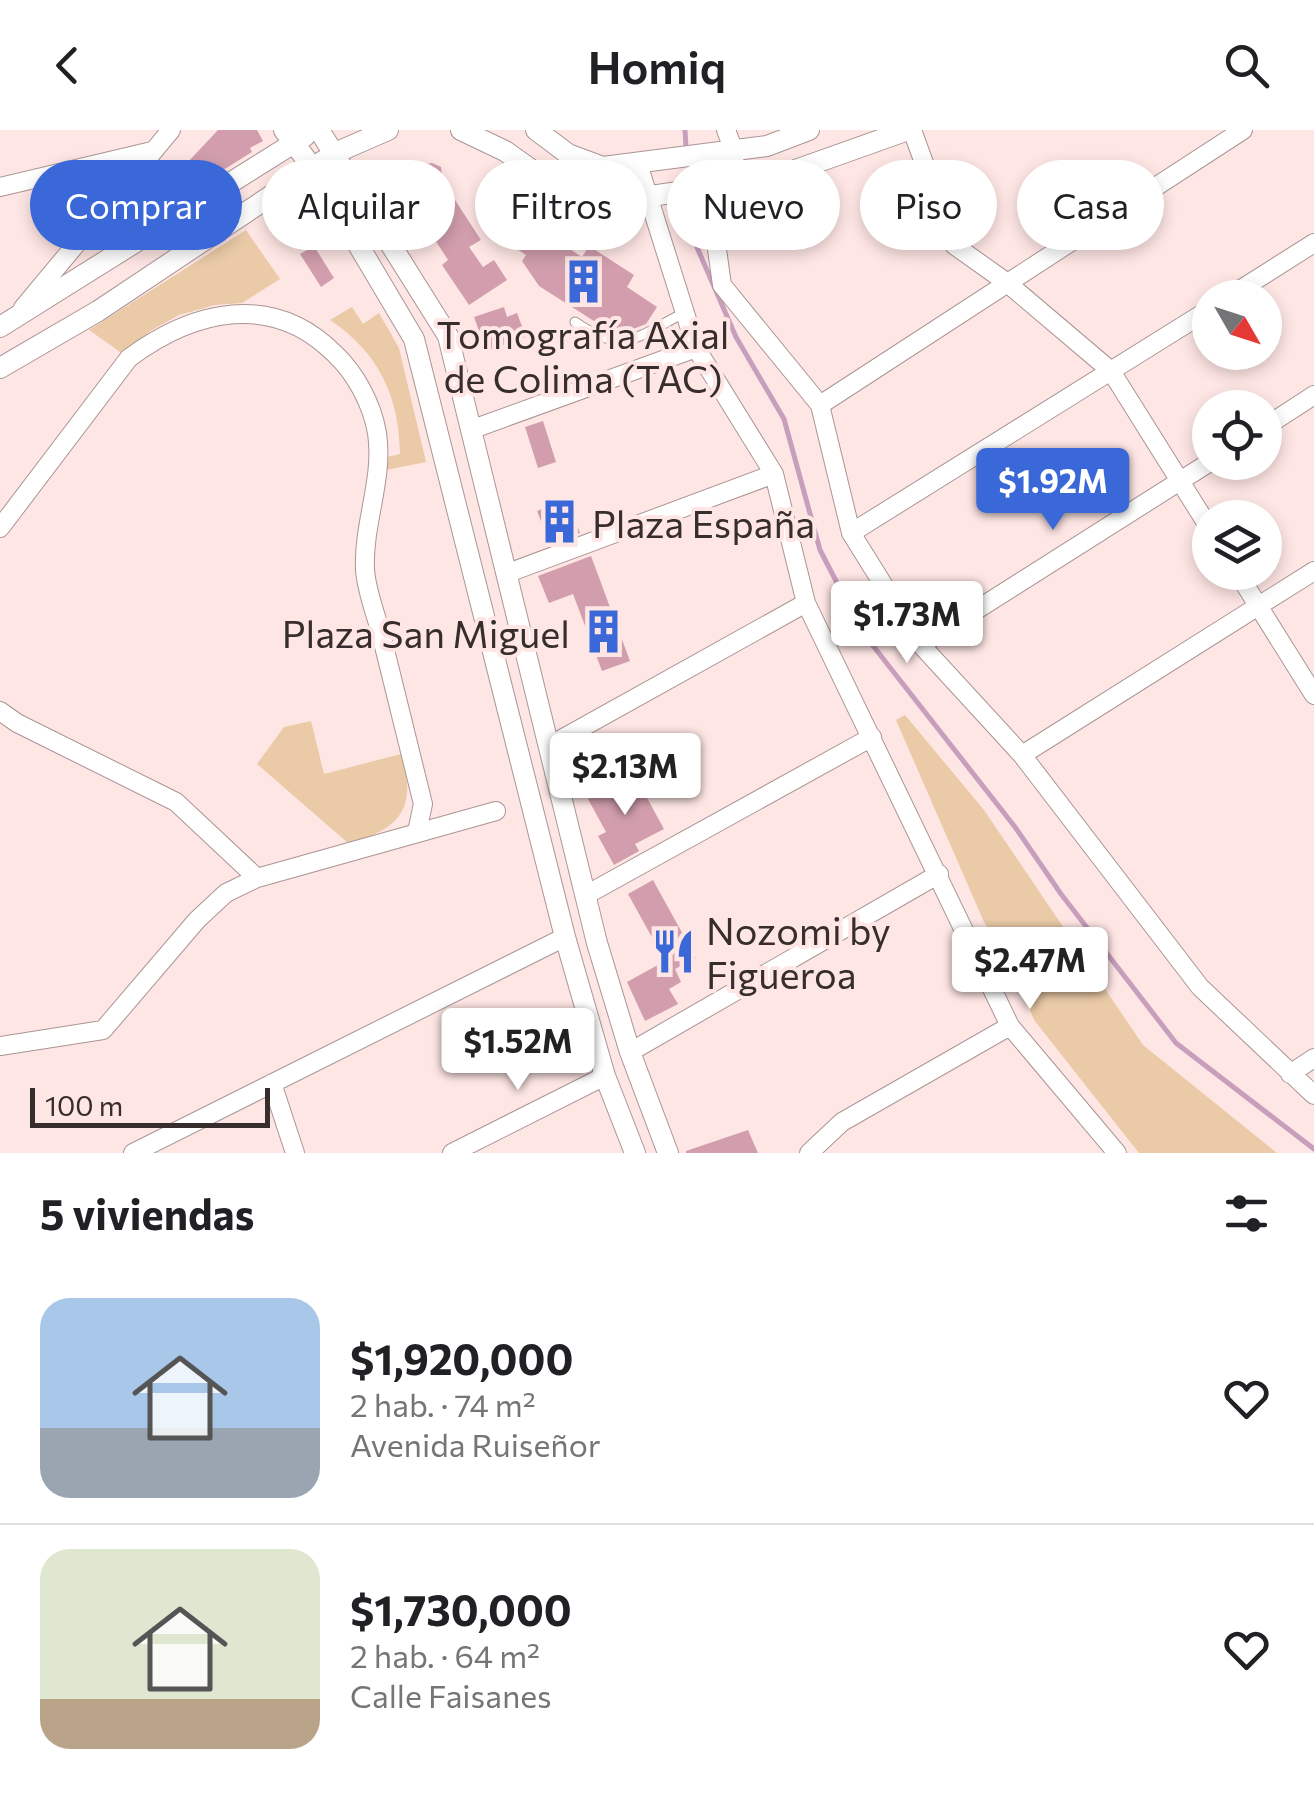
<!DOCTYPE html>
<html lang="es">
<meta charset="utf-8">
<style>
body{margin:0;font-family:Commissioner,sans-serif;background:#f6f6f6;color:#202124;height:100vh;display:flex;flex-direction:column;font-size:38px;white-space:nowrap}
*{box-sizing:border-box;margin:0}
p{font-size:32px;color:#757577}
.icon{flex:none;width:55px;height:55px;fill:none;stroke:currentColor;stroke-width:2;stroke-linecap:round;stroke-linejoin:round}
.map{position:relative;height:1023px;overflow:hidden}
.drawer{display:flex;flex-direction:column;background:#fff;flex:1}
.drawer>*{flex:none}
.guide{position:absolute;left:30px;top:30px;width:1255px;height:90px;display:flex;gap:20px}
.needle{width:65px;rotate:129deg}
.tools{position:absolute;left:1192px;top:150px;display:grid;gap:20px}
.tools a{display:grid;place-items:center;width:90px;height:90px;border-radius:50%;background:#fff;box-shadow:0 5px 15px #0003;font-size:50px}
.scale{position:absolute;left:30px;bottom:25px;width:240px;box-sizing:border-box;padding-left:10px;border:5px solid #362d2c;border-top:0;font-size:28px;line-height:35px;white-space:nowrap;color:#362d2c;-webkit-text-stroke:8px #fee6e4;paint-order:stroke}
.price{position:absolute;translate:-50% -85px;padding:0 22px;border-radius:10px;background:#fff;color:#222;font-size:32px;line-height:65px;filter:drop-shadow(0 2px 5px #0008)}
.price::after{content:'';position:absolute;left:50%;top:60px;width:30px;height:22px;margin-left:-15px;background:inherit;clip-path:polygon(0 0,100% 0,50% 100%)}
.price.on{background:#3b68d8;color:#fff}
ul{padding:0;list-style:none}
li{display:flex;align-items:center;gap:30px;height:250px;padding:0 40px}
li+li{border-top:2px solid #e0e0e0}
li span{display:grid;place-items:center;flex:none;width:280px;height:200px;border-radius:30px;color:#555}
li>.icon{margin-inline-start:auto}
span .icon{width:120px;height:120px;fill:#fffc;stroke-width:1}
li b{font-size:42px}
h2{display:flex;justify-content:space-between;align-items:center;height:120px;padding:0 40px;font-size:42px}
.pill{padding:0 35px;border-radius:45px;background:#fff;box-shadow:0 5px 15px #0003;font-size:35px;line-height:90px}
.pill.on{background:#3b68d8;color:#fff}
header{display:flex;justify-content:space-between;align-items:center;height:130px;padding:0 40px;background:#fff;font-size:45px;font-weight:600}
.map>svg:first-child{display:block}
.green{fill:#eacaa7}
.lines{fill:none;stroke-linecap:round;stroke-linejoin:round}
.stream{stroke:#c89ebd;stroke-width:5}
.building{fill:#d29ead}
.service-casing{stroke:#aa9593;stroke-width:11}
.minor-casing{stroke:#aa9593;stroke-width:20}
.tertiary-casing{stroke:#aa9593;stroke-width:22}
.service{stroke:#fff;stroke-width:9}
.minor{stroke:#fff;stroke-width:18}
.tertiary{stroke:#fff;stroke-width:20}
.labels{text-anchor:middle;dominant-baseline:central;stroke-width:8;stroke-linejoin:round;paint-order:stroke}
.poi-label{font-size:38px;fill:#362d2c;stroke:#fee6e4;text-anchor:start}
</style>
<header><svg class="icon" aria-label="back" viewBox="0 0 24 24"><path d="M15 5l-7 7 7 7"/></svg>Homiq<svg class="icon" aria-label="search" viewBox="0 0 24 24"><circle cx="10" cy="10" r="6"/><path d="M15 15l6 6"/></svg></header>
<div class="map">
<svg width="1314" height="1023" viewBox="0 0 1314 1023">
<rect width="100%" height="100%" fill="#fee6e4"/>
<!-- green -->
<path class="green" d="M246,100L280,149L242,173L215,175L179,185L150,201L123,224L89,200Z
M352,177L363,194L379,183L399,218L426,332L386,340L387,327L400,324C399,266 379,223 330,190Z
M905,585L984,680L1143,915L1277,1023H1139L1034,890L1008,825L984,792L896,590Z
M311,591L324,644L401,624C418,678 400,700 348,713L257,634L284,597Z"/>
<g class="lines">
<!-- stream -->
<path class="stream" d="M685,0L686,18
M687,64L689,99L736,207L784,289L820,420L863,503L1015,697L1061,764L1176,913L1314,1019"/>
</g>
<!-- building -->
<path class="building" d="M218,0H257L263,11L250,18L252,22L164,77L155,67Z
M432,33L441,37L445,76L455,70L481,110L469,117L483,137L494,130L507,150L469,175L442,135L448,130L410,71L407,73L394,52L411,42L408,37Z
M519,86L582,127L589,116L634,145L627,157L657,177L646,194L628,201L608,200L539,156L522,131L526,125L500,108Z
M314,116L334,148L321,157L300,124Z
M504,177L507,187L517,183L526,207L486,221L474,187Z
M543,291L556,332L538,338L525,297Z
M567,369L580,403L550,414L537,381Z
M591,426L630,531L602,541L573,464L549,473L538,446Z
M634,644L664,699L635,714L639,721L614,735L598,706L606,702L588,669Z
M653,750L696,828L675,839L681,852L669,859L678,874L645,891L627,852L665,831L628,764Z
M748,1000L758,1023H686V1021Z"/>
<g class="lines">
<defs>
<path id="service" d="M575,192C624,226 636,207 684,183"/>
<path id="minor" d="M726,0L734,21L735,54L713,91L722,155L820,275L851,403L921,515L1022,625L1200,857L1314,965
M912,0L954,115L1006,152L1111,241L1210,399
M638,34L696,218L774,344L806,473L1010,896L1117,1023
M0,57L152,21
M1227,168L1314,113
M23,178L171,0
M820,275L1243,0
M1265,297L1314,265
M473,299L696,218
M0,398L129,228C194,180 272,161 335,224C356,244 372,274 377,303C384,349 363,393 365,439C366,462 378,489 383,512C396,566 410,620 423,674L417,702
M851,403L1210,179
M1237,442L1314,565
M508,443L774,344
M921,515L1210,332
M0,581L17,593L176,672L257,748
M549,616L806,473
M1022,625L1314,441
M586,765L872,607
M0,916L103,900L197,790L226,763L257,748L496,681
M630,922L939,744
M1290,944L1314,928
M272,953L295,1023
M133,1023L565,807
M452,1023L605,946
M809,1023L842,992L1010,896"/>
<path id="tertiary" d="M284,0L312,37L414,209L565,807L605,946L635,1023
M319,0L448,206L597,813L630,922L668,1023
M461,0L505,21L568,66L610,72L773,48L908,0
M536,0L568,24L603,37L767,16L809,0
M0,197L305,6
M0,238L98,181L335,23L388,0"/>
</defs>
<!-- service casing -->
<use href="#service" class="service-casing"/>
<!-- minor casing -->
<use href="#minor" class="minor-casing"/>
<!-- tertiary casing -->
<use href="#tertiary" class="tertiary-casing"/>
<!-- service -->
<use href="#service" class="service"/>
<!-- minor -->
<use href="#minor" class="minor"/>
<!-- tertiary -->
<use href="#tertiary" class="tertiary"/>
</g>
<!-- icons -->
<defs>
<symbol id="building-bare" viewBox="-9 -9 18 18"><path d="M-4-6H4V6H1V3H-1V6H-4ZM-2.5-4.3h1.7v1.8h-1.7ZM.8-4.3h1.7v1.8H.8ZM-2.5-1h1.7V.8h-1.7ZM.8-1h1.7V.8H.8Z" fill="#3b68d8" stroke="#fee6e4" stroke-width="2.5" paint-order="stroke"/></symbol>
<symbol id="restaurant-bare" viewBox="-9 -9 18 18"><path d="M-5-6h1v4h1v-4h1v4h1v-4h1v5L-1.5 .5V6h-2V.5L-5-1ZM5-6V6H3V1.5H1.5Q1.5-4 5-6Z" fill="#3b68d8" stroke="#fee6e4" stroke-width="2.5" paint-order="stroke"/></symbol>
</defs>
<g fill-rule="evenodd">
<use href="#building-bare" x="552" y="120" width="63" height="63"/>
<use href="#building-bare" x="528" y="360" width="63" height="63"/>
<use href="#building-bare" x="572" y="470" width="63" height="63"/>
<use href="#restaurant-bare" x="642" y="790" width="63" height="63"/>
</g>
<g class="labels">
<!-- poi labels -->
<g class="poi-label">
<text x="583" y="203" text-anchor="middle">Tomografía Axial<tspan x="583" dy="44">de Colima (TAC)</tspan></text>
<text x="592" y="392">Plaza España</text>
<text x="570" y="502" text-anchor="end">Plaza San Miguel</text>
<text x="706" y="799">Nozomi by<tspan x="706" dy="44">Figueroa</tspan></text>
</g>
</g>
</svg>
<div class="tools">
<a><svg class="needle" viewBox="-14 -14 28 28"><path d="M0-13l5 13h-10z" fill="#e53935"/><path d="M0 13l5-13h-10z" fill="#757577"/></svg></a>
<a><svg class="icon" aria-label="locate" viewBox="0 0 24 24"><circle cx="12" cy="12" r="6"/><path d="M12 2v4M12 18v4M2 12h4M18 12h4"/></svg></a>
<a><svg class="icon" aria-label="layers" viewBox="0 0 24 24"><path d="M12 4l9 5-9 5-9-5zM3 14l9 5 9-5"/></svg></a>
</div>
<div class="scale">100 m</div>
<b class="price on" style="left:1053px;top:403px">$1.92M</b>
<b class="price" style="left:907px;top:536px">$1.73M</b>
<b class="price" style="left:625px;top:688px">$2.13M</b>
<b class="price" style="left:1030px;top:882px">$2.47M</b>
<b class="price" style="left:518px;top:963px">$1.52M</b>
<div class="guide">
<a class="pill on">Comprar</a>
<a class="pill">Alquilar</a>
<a class="pill">Filtros</a>
<a class="pill">Nuevo</a>
<a class="pill">Piso</a>
<a class="pill">Casa</a>
</div>
</div>
<section class="drawer">
<h2>5 viviendas<svg class="icon" aria-label="filters" viewBox="0 0 24 24"><path d="M4 7h16M4 17h16"/><circle cx="9" cy="7" r="2"/><circle cx="15" cy="17" r="2"/></svg></h2>
<ul>
<li><span style="background:linear-gradient(#a9c7e8 65%,#9aa5b1 0)"><svg class="icon" aria-label="home" viewBox="0 0 24 24"><path d="M3 11l9-7 9 7M6 9v11h12V9"/></svg></span><div><b>$1,920,000</b><p>2 hab. · 74 m²</p><p>Avenida Ruiseñor</p></div><svg class="icon" aria-label="heart" viewBox="0 0 24 24"><path d="M12 20l-8-8c-3-5 5-10 8-4 3-6 11-1 8 4z"/></svg></li>
<li><span style="background:linear-gradient(#dfe7d0 75%,#b9a48a 0)"><svg class="icon" aria-label="home" viewBox="0 0 24 24"><path d="M3 11l9-7 9 7M6 9v11h12V9"/></svg></span><div><b>$1,730,000</b><p>2 hab. · 64 m²</p><p>Calle Faisanes</p></div><svg class="icon" aria-label="heart" viewBox="0 0 24 24"><path d="M12 20l-8-8c-3-5 5-10 8-4 3-6 11-1 8 4z"/></svg></li>
</ul>
</section>
